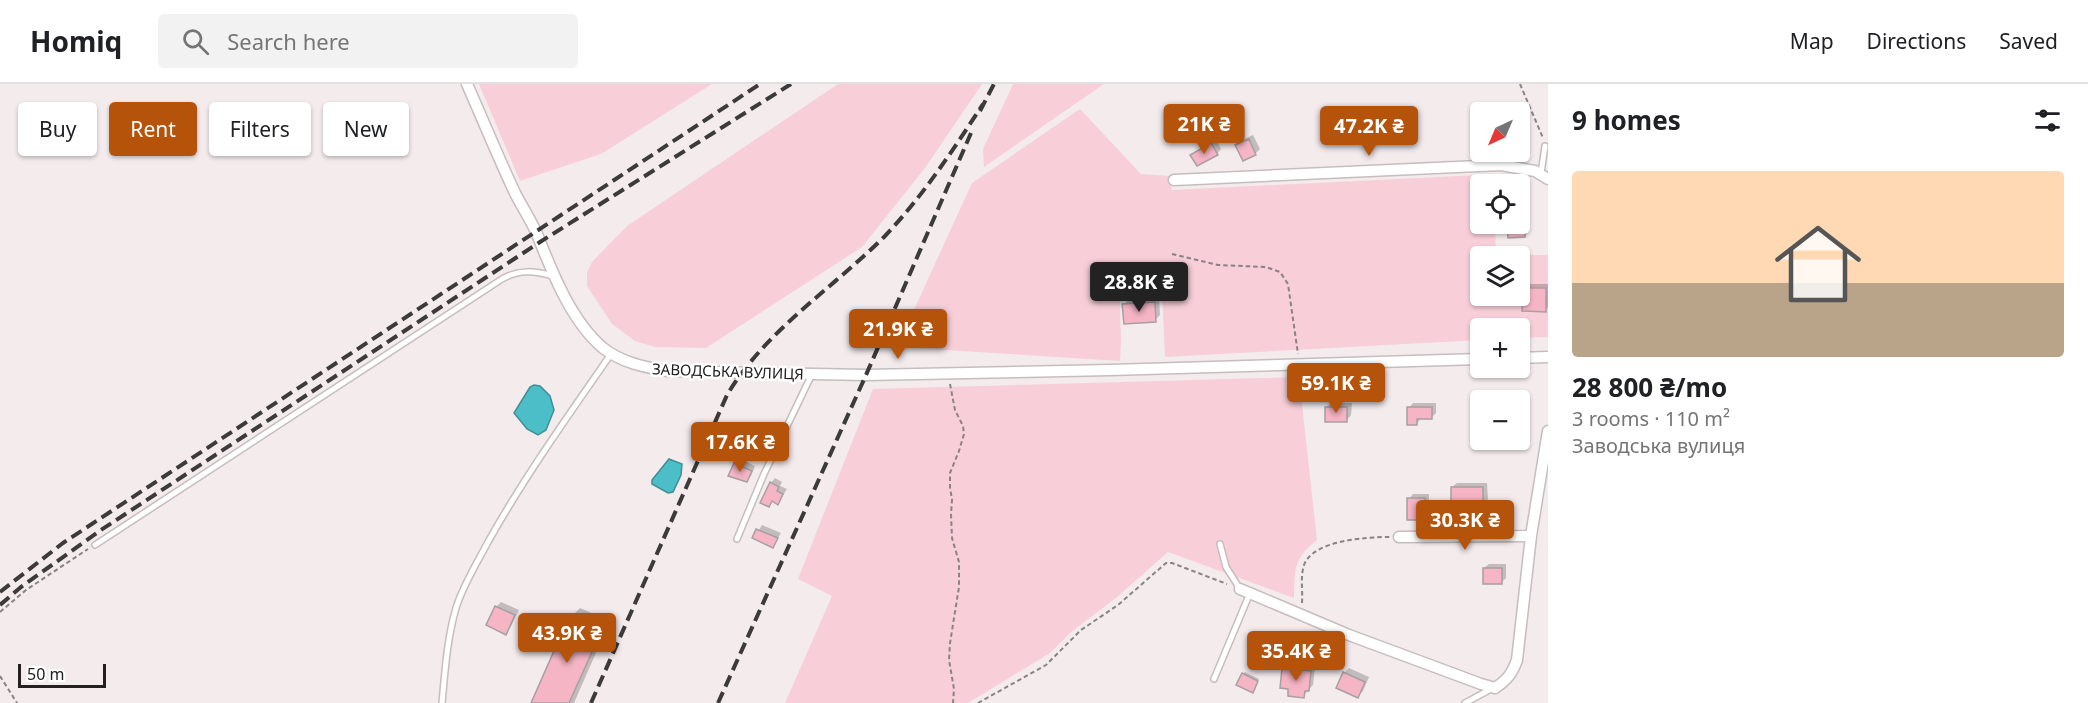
<!DOCTYPE html>
<meta charset="utf-8">
<style>
body{margin:0;font-family:"Noto Sans",sans-serif;background:#f2f2f2;color:#202124;height:100vh;display:flex;flex-direction:column;font-size:22px;white-space:nowrap}
*{box-sizing:border-box;margin:0}
p{font-size:20px;color:#757577}
.icon{flex:none;width:33px;height:33px;fill:none;stroke:currentColor;stroke-width:2;stroke-linecap:round;stroke-linejoin:round}
.map{position:relative;flex:1;overflow:hidden}
.side{display:flex;flex-direction:column;background:#fff;width:540px}
.side>*{flex:none}
.banner{position:absolute;left:18px;top:18px;width:570px;height:54px;display:flex;gap:12px}
.needle{width:39px;rotate:224deg}
.fabs{position:absolute;left:1470px;top:18px;display:grid;gap:12px}
.fabs a{display:grid;place-items:center;width:60px;height:60px;border-radius:6px;background:#fff;box-shadow:0 2px 4px #0004;font-size:30px}
.scale{position:absolute;left:18px;bottom:15px;width:88px;box-sizing:border-box;padding-left:6px;border:3px solid #232021;border-top:0;font-size:16px;line-height:21px;white-space:nowrap;color:#232021;-webkit-text-stroke:4px #fff;paint-order:stroke}
.price{position:absolute;translate:-50% -51px;padding:0 14px;border-radius:6px;background:#b45309;color:#fff;font-size:20px;line-height:39px;filter:drop-shadow(0 2px 3px #0008)}
.price::after{content:'';position:absolute;left:50%;top:36px;width:18px;height:14px;margin-left:-9px;background:inherit;clip-path:polygon(0 0,100% 0,50% 100%)}
.price.active{background:#222;color:#fff}
ul{padding:0;list-style:none}
li{display:grid;align-content:center;gap:12px;height:318px;padding:0 24px}
li+li{border-top:2px solid #e0e0e0}
li span{display:grid;place-items:center;height:186px;border-radius:6px;color:#555}
li>.icon{margin-inline-start:auto}
span .icon{width:108px;height:108px;fill:#fffc;stroke-width:1}
li b{font-size:26px}
h2{display:flex;justify-content:space-between;align-items:center;height:72px;padding:0 24px;font-size:26px}
.tag{padding:0 21px;border-radius:6px;background:#fff;box-shadow:0 2px 4px #0004;font-size:21px;line-height:54px}
.tag.active{background:#b45309;color:#fff}
header{display:flex;align-items:center;gap:36px;box-sizing:border-box;height:84px;padding:0 30px;background:#fff;border-bottom:2px solid #e0e0e0}
header strong{font-size:28px}
nav{display:flex;gap:33px;margin-inline-start:auto;font-size:21px}
.search{width:420px;height:54px;background:#f2f2f2;display:flex;align-items:center;gap:15px;box-sizing:border-box;padding:0 21px;border-radius:6px;color:#757577;font-size:22px}
main{display:flex;flex:1;min-height:0}
.map>svg:first-child{display:block}
.green{fill:#f8cfd9;fill-rule:evenodd}
.water{fill:#4cbec7;stroke:#408f95;stroke-width:1.5}
.shadow{fill:#0003}
.building{fill:#f5b5c5;stroke:#a79fa1;stroke-width:1.5}
.lines{fill:none;stroke-linecap:round;stroke-linejoin:round}
.service-casing{stroke:#c6bdbf;stroke-width:8}
.minor-casing{stroke:#c6bdbf;stroke-width:13}
.path{stroke:#898384;stroke-width:2;stroke-dasharray:4.5 3;stroke-linecap:butt}
.service{stroke:#fff;stroke-width:5}
.minor{stroke:#fff;stroke-width:10}
.rail{stroke:#3d3a3b;stroke-width:4;stroke-dasharray:12 6;stroke-linecap:butt}
.labels{text-anchor:middle;dominant-baseline:central;stroke-width:5;stroke-linejoin:round;paint-order:stroke}
.street-label{font-size:15px;fill:#232021;stroke:#fff}
</style>
<header>
<strong>Homiq</strong>
<div class="search"><svg class="icon" aria-label="search" viewBox="0 0 24 24"><circle cx="10" cy="10" r="6"/><path d="M15 15l6 6"/></svg>Search here</div>
<nav><a>Map</a><a>Directions</a><a>Saved</a></nav>
</header>
<main>
<div class="map">
<svg width="1548" height="619" viewBox="0 0 1548 619">
<rect width="100%" height="100%" fill="#f4ebed"/>
<!-- green -->
<path class="green" d="M479,0H712L601,70L520,97Z
M838,0H982L925,84L862,163L706,264L655,263L635,257L612,240L587,202V188L592,178L627,142Z
M1013,0H1104L984,83L983,65Z
M1080,25L1141,90L1169,92L1172,106L1499,90L1516,91L1531,95L1495,99L1494,100H1480V140H1495L1496,171H1548V253L1520,254V244H1480V256L1165,273L1161,185L1119,187L1121,257L1120,277L897,263L972,99ZM1480,172H1520V212H1480Z
M1299,293L1317,456C1293,475 1295,485 1294,514L1168,468L1116,514L1071,548L1050,569L968,619H785L832,512L798,495L873,305Z"/>
<!-- water -->
<path class="water" d="M534,301L540,302L550,312L554,326L546,346L538,351L527,345L514,329L530,303Z
M669,375L682,380L681,391L673,408L668,409L652,400V396Z"/>
<!-- shadow -->
<path class="shadow" d="M1480,38V64H1477L1475,43Z
M1253,51L1260,65L1255,70L1237,61L1242,56Z
M1216,55L1221,65L1217,70L1192,71Z
M1529,124V147L1525,152H1509V140H1520V125Z
M1529,200H1548V223L1545,226L1524,204Z
M1159,214L1160,231L1155,236L1124,220L1129,215Z
M1331,319H1352L1351,331L1347,336L1326,324Z
M1413,319H1436V329L1431,334H1421L1417,340L1409,324Z
M740,375L755,382L751,392L746,397L735,380Z
M775,394L782,398L780,402L787,405L778,419L773,417L769,421L771,399Z
M1457,399H1487L1488,415L1483,420L1452,403Z
M1413,410H1429V421L1419,435L1409,415Z
M762,441L781,449L773,462L754,454Z
M1489,480H1506V494L1502,498L1484,484Z
M501,518L519,526L510,544L506,549L496,523Z
M580,524L610,537L574,619H532L570,534Z
M1288,580L1315,583L1313,601L1303,612L1290,604L1284,585Z
M1349,584L1369,593L1363,607L1358,612L1344,589Z
M1245,588L1259,595L1254,605L1243,590Z"/>
<!-- building -->
<path class="building" d="M1249,55L1256,71L1243,77L1235,61Z
M1211,59L1218,71L1197,82L1190,71Z
M1507,140H1525V153L1508,154Z
M1523,204H1546V228L1522,227Z
M1155,218L1156,238L1124,240L1122,220Z
M1325,323H1347V338H1325Z
M1407,323H1432V335H1417V341H1407Z
M734,379L752,387L747,398L728,392Z
M770,398L779,403L777,407L783,410L778,421L772,417L769,423L760,419Z
M1451,403H1483V421H1451Z
M1407,414H1425V427H1420V436H1407Z
M756,445L778,454L773,464L752,454Z
M1483,484H1502V500H1483Z
M495,522L515,531L506,551L486,541Z
M569,533L601,548L569,619H531Z
M1282,584L1311,587L1309,607H1305L1304,614L1288,612V605L1280,604Z
M1343,588L1365,598L1358,614L1336,604Z
M1242,589L1258,597L1253,609L1236,601Z"/>
<g class="lines">
<defs>
<path id="service" d="M1541,89L1545,62
M737,455L764,390L812,290
M1220,460L1226,483L1240,505
M95,461L502,195C520,185 534,187 553,192
M1214,595L1250,509
M442,619C445,587 447,555 456,524C463,501 477,479 488,458C525,392 568,332 611,270
M1465,619L1493,604"/>
<path id="minor" d="M467,0C483,36 498,73 515,109C522,123 531,136 537,150C552,188 571,237 603,264C622,279 645,283 667,287L866,291L1110,286L1480,275
M1174,96L1501,81L1535,87L1548,95
M1520,274L1548,273
M1399,453L1531,452
M1240,505L1349,551L1481,600L1495,604C1507,596 1512,590 1517,576L1531,452L1548,347"/>
</defs>
<!-- service casing -->
<use href="#service" class="service-casing"/>
<!-- minor casing -->
<use href="#minor" class="minor-casing"/>
<!-- path -->
<path class="path" d="M1520,0L1543,54
M1172,170L1218,181L1266,183L1280,188L1288,200L1298,270
M950,300L955,326L963,342L964,350L959,367L950,389V403L952,416L951,430L952,454L959,478V503L950,559L949,576L954,605L953,619
M1302,519C1303,506 1300,494 1304,481C1313,456 1367,453 1390,453
M0,528L26,506L88,465
M0,592L17,619
M978,619L1046,581L1081,546L1118,521L1166,479H1172L1227,500"/>
<!-- service -->
<use href="#service" class="service"/>
<!-- minor -->
<use href="#minor" class="minor"/>
<!-- rail -->
<path class="rail" d="M980,27L994,0
M0,508L63,459L760,0
M0,521L21,503L101,446L540,158L791,0
M591,619L727,311C766,246 832,205 885,152C923,112 953,66 983,20
M718,619L866,291L971,49"/>
</g>
<g class="labels">
<!-- street labels -->
<g class="street-label">
<text transform="translate(728 287) rotate(2)">ЗАВОДСЬКА ВУЛИЦЯ</text>
</g>
</g>
</svg>
<div class="fabs">
<a><svg class="needle" viewBox="-14 -14 28 28"><path d="M0-13l5 13h-10z" fill="#e53935"/><path d="M0 13l5-13h-10z" fill="#757577"/></svg></a>
<a><svg class="icon" aria-label="locate" viewBox="0 0 24 24"><circle cx="12" cy="12" r="6"/><path d="M12 2v4M12 18v4M2 12h4M18 12h4"/></svg></a>
<a><svg class="icon" aria-label="layers" viewBox="0 0 24 24"><path d="M12 4l9 5-9 5-9-5zM3 14l9 5 9-5"/></svg></a>
<a>+</a>
<a>−</a>
</div>
<div class="scale">50 m</div>
<b class="price" style="left:1204px;top:71px">21K ₴</b>
<b class="price" style="left:1369px;top:73px">47.2K ₴</b>
<b class="price active" style="left:1139px;top:229px">28.8K ₴</b>
<b class="price" style="left:898px;top:276px">21.9K ₴</b>
<b class="price" style="left:1336px;top:330px">59.1K ₴</b>
<b class="price" style="left:740px;top:389px">17.6K ₴</b>
<b class="price" style="left:1465px;top:467px">30.3K ₴</b>
<b class="price" style="left:567px;top:580px">43.9K ₴</b>
<b class="price" style="left:1296px;top:598px">35.4K ₴</b>
<div class="banner">
<a class="tag">Buy</a>
<a class="tag active">Rent</a>
<a class="tag">Filters</a>
<a class="tag">New</a>
</div>
</div>
<section class="side">
<h2>9 homes<svg class="icon" aria-label="filters" viewBox="0 0 24 24"><path d="M4 7h16M4 17h16"/><circle cx="9" cy="7" r="2"/><circle cx="15" cy="17" r="2"/></svg></h2>
<ul>
<li><span style="background:linear-gradient(#ffd9b3 60%,#b9a48a 0)"><svg class="icon" aria-label="home" viewBox="0 0 24 24"><path d="M3 11l9-7 9 7M6 9v11h12V9"/></svg></span><div><b>28 800 ₴/mo</b><p>3 rooms · 110 m²</p><p>Заводська вулиця</p></div></li>
</ul>
</section>
</main>
